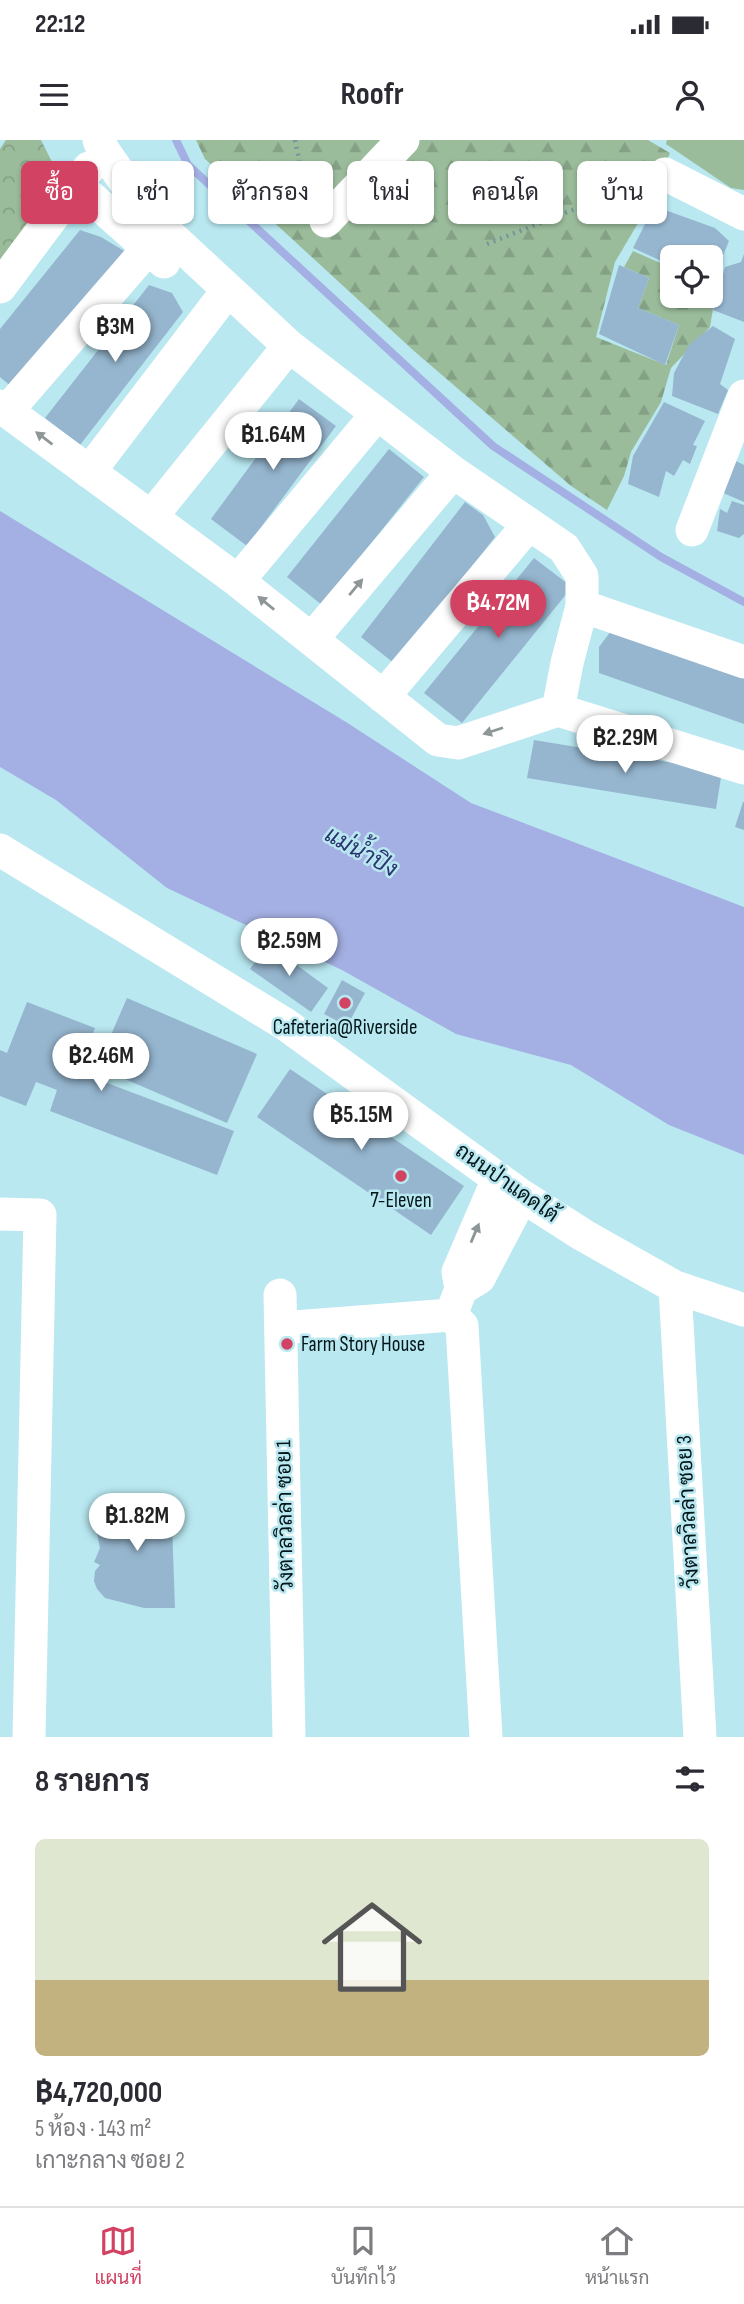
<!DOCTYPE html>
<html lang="th">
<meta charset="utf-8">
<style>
body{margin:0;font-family:"Sofia Sans Condensed",Sarabun,sans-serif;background:#f2f2f3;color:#2b2b33;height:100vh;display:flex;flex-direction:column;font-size:26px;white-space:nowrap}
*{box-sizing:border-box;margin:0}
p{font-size:23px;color:#7c7c81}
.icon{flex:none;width:38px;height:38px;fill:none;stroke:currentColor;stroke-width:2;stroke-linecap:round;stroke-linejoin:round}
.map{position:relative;height:1597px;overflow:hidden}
.panel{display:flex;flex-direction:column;background:#fff;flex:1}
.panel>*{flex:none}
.hud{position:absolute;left:21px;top:21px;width:704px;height:63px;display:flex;gap:14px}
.buttons{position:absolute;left:660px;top:105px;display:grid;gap:14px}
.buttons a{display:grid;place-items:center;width:63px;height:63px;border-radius:10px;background:#fff;box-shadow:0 2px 5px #0004;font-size:35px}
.price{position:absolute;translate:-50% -60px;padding:0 16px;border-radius:24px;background:#fff;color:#222;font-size:23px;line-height:46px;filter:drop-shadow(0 2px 4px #0008)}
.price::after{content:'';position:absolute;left:50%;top:42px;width:21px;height:16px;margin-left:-10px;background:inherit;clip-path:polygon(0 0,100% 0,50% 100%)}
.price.active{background:#d24363;color:#fff}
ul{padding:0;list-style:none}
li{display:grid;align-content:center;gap:14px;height:371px;padding:0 35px}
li+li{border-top:2px solid #e1e1e2}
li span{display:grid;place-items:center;height:217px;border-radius:10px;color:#555}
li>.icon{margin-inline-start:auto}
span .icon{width:126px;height:126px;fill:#fffc;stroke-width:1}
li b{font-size:30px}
h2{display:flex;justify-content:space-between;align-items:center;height:84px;padding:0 35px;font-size:30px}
.pill{padding:0 24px;border-radius:10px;background:#fff;box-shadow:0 2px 5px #0004;font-size:24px;line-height:63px}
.pill.active{background:#d24363;color:#fff}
.status{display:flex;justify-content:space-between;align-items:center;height:49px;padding:0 35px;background:#fff;direction:ltr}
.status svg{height:19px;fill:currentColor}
header{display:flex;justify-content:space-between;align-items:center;height:91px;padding:0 35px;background:#fff;font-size:32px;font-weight:700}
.dock{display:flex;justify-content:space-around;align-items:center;height:98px;border-top:2px solid #e1e1e2;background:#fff;font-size:19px;color:#7c7c81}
.dock a{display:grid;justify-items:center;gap:4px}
.dock .active{color:#d24363}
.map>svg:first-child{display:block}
.green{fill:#9bbc9b}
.forest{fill:url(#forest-firs)}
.park{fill:url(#park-crowns)}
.water{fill:#a4b0e3}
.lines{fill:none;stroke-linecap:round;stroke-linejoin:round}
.stream{stroke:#a4b0e3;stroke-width:8}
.building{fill:#96b6cf}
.path{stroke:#72969c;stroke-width:4.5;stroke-dasharray:2 5;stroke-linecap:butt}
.minor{stroke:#fff;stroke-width:33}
.oneway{fill:#8e9698}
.poi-dot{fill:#d24363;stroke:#b9e8f1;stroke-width:2.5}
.labels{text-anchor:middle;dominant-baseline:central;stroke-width:5;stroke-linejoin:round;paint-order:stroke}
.poi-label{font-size:21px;fill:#041619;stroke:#b9e8f1}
.street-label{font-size:21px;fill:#041619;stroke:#b9e8f1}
.water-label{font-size:23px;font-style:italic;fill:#2c3470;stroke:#b9e8f1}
</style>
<div class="status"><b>22:12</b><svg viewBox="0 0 49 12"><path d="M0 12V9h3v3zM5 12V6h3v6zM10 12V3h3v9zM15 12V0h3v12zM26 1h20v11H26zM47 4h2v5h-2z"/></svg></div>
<header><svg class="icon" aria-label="menu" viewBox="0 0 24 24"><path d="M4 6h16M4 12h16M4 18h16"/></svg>Roofr<svg class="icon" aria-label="person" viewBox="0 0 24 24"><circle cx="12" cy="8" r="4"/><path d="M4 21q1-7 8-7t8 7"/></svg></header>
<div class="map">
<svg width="744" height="1597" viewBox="0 0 744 1597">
<defs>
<pattern id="forest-firs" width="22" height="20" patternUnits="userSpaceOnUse" patternTransform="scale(1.75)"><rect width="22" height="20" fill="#9bbc9b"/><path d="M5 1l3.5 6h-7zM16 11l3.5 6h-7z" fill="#84a185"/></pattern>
<pattern id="park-crowns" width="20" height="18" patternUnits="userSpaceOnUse" patternTransform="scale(1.75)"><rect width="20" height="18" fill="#9bbc9b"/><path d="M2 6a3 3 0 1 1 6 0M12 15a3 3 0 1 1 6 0" fill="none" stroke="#84a185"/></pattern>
</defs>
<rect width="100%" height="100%" fill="#b9e8f1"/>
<!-- green -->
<path class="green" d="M667,0H744V50L731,48L666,4Z"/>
<!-- forest -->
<path class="forest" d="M196,0H648L670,13L647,68L615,122L596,197L666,225L679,185L638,168L649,138L624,127L633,111L672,128V156H710L711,142L717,144L710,187L671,228L661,262L631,312L624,336L607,370L571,346L414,211L205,19Z"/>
<!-- park -->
<path class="park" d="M6,0H41L61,40L0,122V9Z"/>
<!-- water -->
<path class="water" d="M0,371L346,582L471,663L744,767V1015L669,985L571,925L456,894L342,830L167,748L56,660L0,627Z"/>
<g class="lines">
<!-- stream -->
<path class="stream" d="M176,0L188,25L493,306L661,417L744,462"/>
</g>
<!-- building -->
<path class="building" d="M654,66L715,88L729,101L711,145L710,117H672V126L633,108Z
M80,90L101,97L126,112L14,249L0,237V189Z
M744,114V182L713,170L725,127L741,122Z
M619,125L649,138L638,168L679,185L665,225L599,194Z
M149,145L172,153L183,172L80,305L45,278Z
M713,186L735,199L720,244L728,250L718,274L672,256L674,233L689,205Z
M299,259L336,286L247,406L211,379Z
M664,262L705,281L693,305L697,306L690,324L683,320L674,336L666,331L659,357L628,344L633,316Z
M389,309L424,337L322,465L287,437Z
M734,320L744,325V362L721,352Z
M732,361L744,365V394L739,398L717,391L720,369L727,373Z
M465,362L483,375L495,397L395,524L361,497Z
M534,418L572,447L462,583L424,553Z
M611,491L744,532V584L599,533V507Z
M534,600L722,631L716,669L527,638Z
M743,662H744V690L735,687Z
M268,804L328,848L311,872L250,829Z
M342,840L365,853L347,886L324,874Z
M127,858L257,914L227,983L97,927Z
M27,862L95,888L78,932L234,991L217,1035L50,971L57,950L36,942L26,966L0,956V910L7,913Z
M290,929L464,1046L431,1095L257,977Z
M134,1356H171L175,1468H144L105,1458L97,1449L94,1441L95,1431L100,1425L94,1422L100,1408L96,1389L104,1371Z"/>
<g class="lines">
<!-- path -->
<path class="path" d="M295,0L306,53L310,58
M487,104L638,44"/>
<!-- minor -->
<path class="minor" d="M99,0L103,10L137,59L164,90L289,206L453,332L564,408L582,436V466L567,523L558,570
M665,34L744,74
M77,45L164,122
M326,81L403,0
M0,147L89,28
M0,266L238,441L438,600L458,603L558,570L744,628
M7,271L164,90
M89,332L228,150
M151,377L289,206
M692,390L744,256
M238,441L377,274
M582,466L744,522
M312,499L453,332
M383,557L529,384
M0,710L285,884L522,1056L583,1095L675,1147L744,1170
M0,1074L40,1075L29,1597
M675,1147L700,1597
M461,1149L479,1138L522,1056
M280,1155L289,1597
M451,1175L461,1149L458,1132L498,1039
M281,1188L451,1175L462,1186L486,1597"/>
</g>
<!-- one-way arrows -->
<defs><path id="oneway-solid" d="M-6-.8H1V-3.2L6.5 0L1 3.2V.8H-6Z" transform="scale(1.75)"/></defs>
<g class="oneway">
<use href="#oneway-solid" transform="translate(44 298) rotate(-143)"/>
<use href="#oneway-solid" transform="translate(356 447) rotate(-50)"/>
<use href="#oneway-solid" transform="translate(266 463) rotate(-141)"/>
<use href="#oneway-solid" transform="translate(493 591) rotate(162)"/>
<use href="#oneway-solid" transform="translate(475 1093) rotate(-67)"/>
</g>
<!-- markers -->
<g class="poi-dot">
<circle cx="345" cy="863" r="7"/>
<circle cx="401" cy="1036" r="7"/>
<circle cx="287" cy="1204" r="7"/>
</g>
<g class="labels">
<!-- poi labels -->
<g class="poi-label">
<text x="345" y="887">Cafeteria@Riverside</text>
<text x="401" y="1060">7-Eleven</text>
<text x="301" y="1204" text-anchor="start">Farm Story House</text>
</g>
<!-- street labels -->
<g class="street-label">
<text transform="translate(507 1043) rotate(35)">ถนนป่าแดดใต้</text>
<text transform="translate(688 1372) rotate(-93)">วังตาลวิลล่า ซอย 3</text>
<text transform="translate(285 1376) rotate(-91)">วังตาลวิลล่า ซอย 1</text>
</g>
<!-- water labels -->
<g class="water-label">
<text transform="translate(361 712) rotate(29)">แม่น้ำปิง</text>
</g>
</g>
</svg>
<div class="buttons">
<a><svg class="icon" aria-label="locate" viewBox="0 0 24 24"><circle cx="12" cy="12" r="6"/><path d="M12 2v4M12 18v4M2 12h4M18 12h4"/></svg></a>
</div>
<b class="price" style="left:115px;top:224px">฿3M</b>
<b class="price" style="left:273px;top:332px">฿1.64M</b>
<b class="price active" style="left:498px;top:500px">฿4.72M</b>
<b class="price" style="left:625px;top:635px">฿2.29M</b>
<b class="price" style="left:289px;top:838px">฿2.59M</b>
<b class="price" style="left:101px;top:953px">฿2.46M</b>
<b class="price" style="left:361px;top:1012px">฿5.15M</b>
<b class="price" style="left:137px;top:1413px">฿1.82M</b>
<div class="hud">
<a class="pill active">ซื้อ</a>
<a class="pill">เช่า</a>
<a class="pill">ตัวกรอง</a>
<a class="pill">ใหม่</a>
<a class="pill">คอนโด</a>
<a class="pill">บ้าน</a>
</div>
</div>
<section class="panel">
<h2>8 รายการ<svg class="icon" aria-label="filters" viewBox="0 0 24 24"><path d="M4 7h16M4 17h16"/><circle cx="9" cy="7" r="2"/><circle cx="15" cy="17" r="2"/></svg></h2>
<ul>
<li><span style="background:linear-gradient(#dfe7d0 65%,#c2b280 0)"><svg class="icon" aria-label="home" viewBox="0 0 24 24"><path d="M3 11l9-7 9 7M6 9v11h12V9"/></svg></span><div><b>฿4,720,000</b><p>5 ห้อง · 143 m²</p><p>เกาะกลาง ซอย 2</p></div></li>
</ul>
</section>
<nav class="dock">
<a class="active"><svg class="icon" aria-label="map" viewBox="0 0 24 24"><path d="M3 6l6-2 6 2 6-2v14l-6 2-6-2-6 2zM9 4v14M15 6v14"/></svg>แผนที่</a>
<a><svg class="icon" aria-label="saved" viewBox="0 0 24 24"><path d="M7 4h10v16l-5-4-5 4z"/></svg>บันทึกไว้</a>
<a><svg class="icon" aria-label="home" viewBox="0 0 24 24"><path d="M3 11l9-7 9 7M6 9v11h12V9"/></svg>หน้าแรก</a>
</nav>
